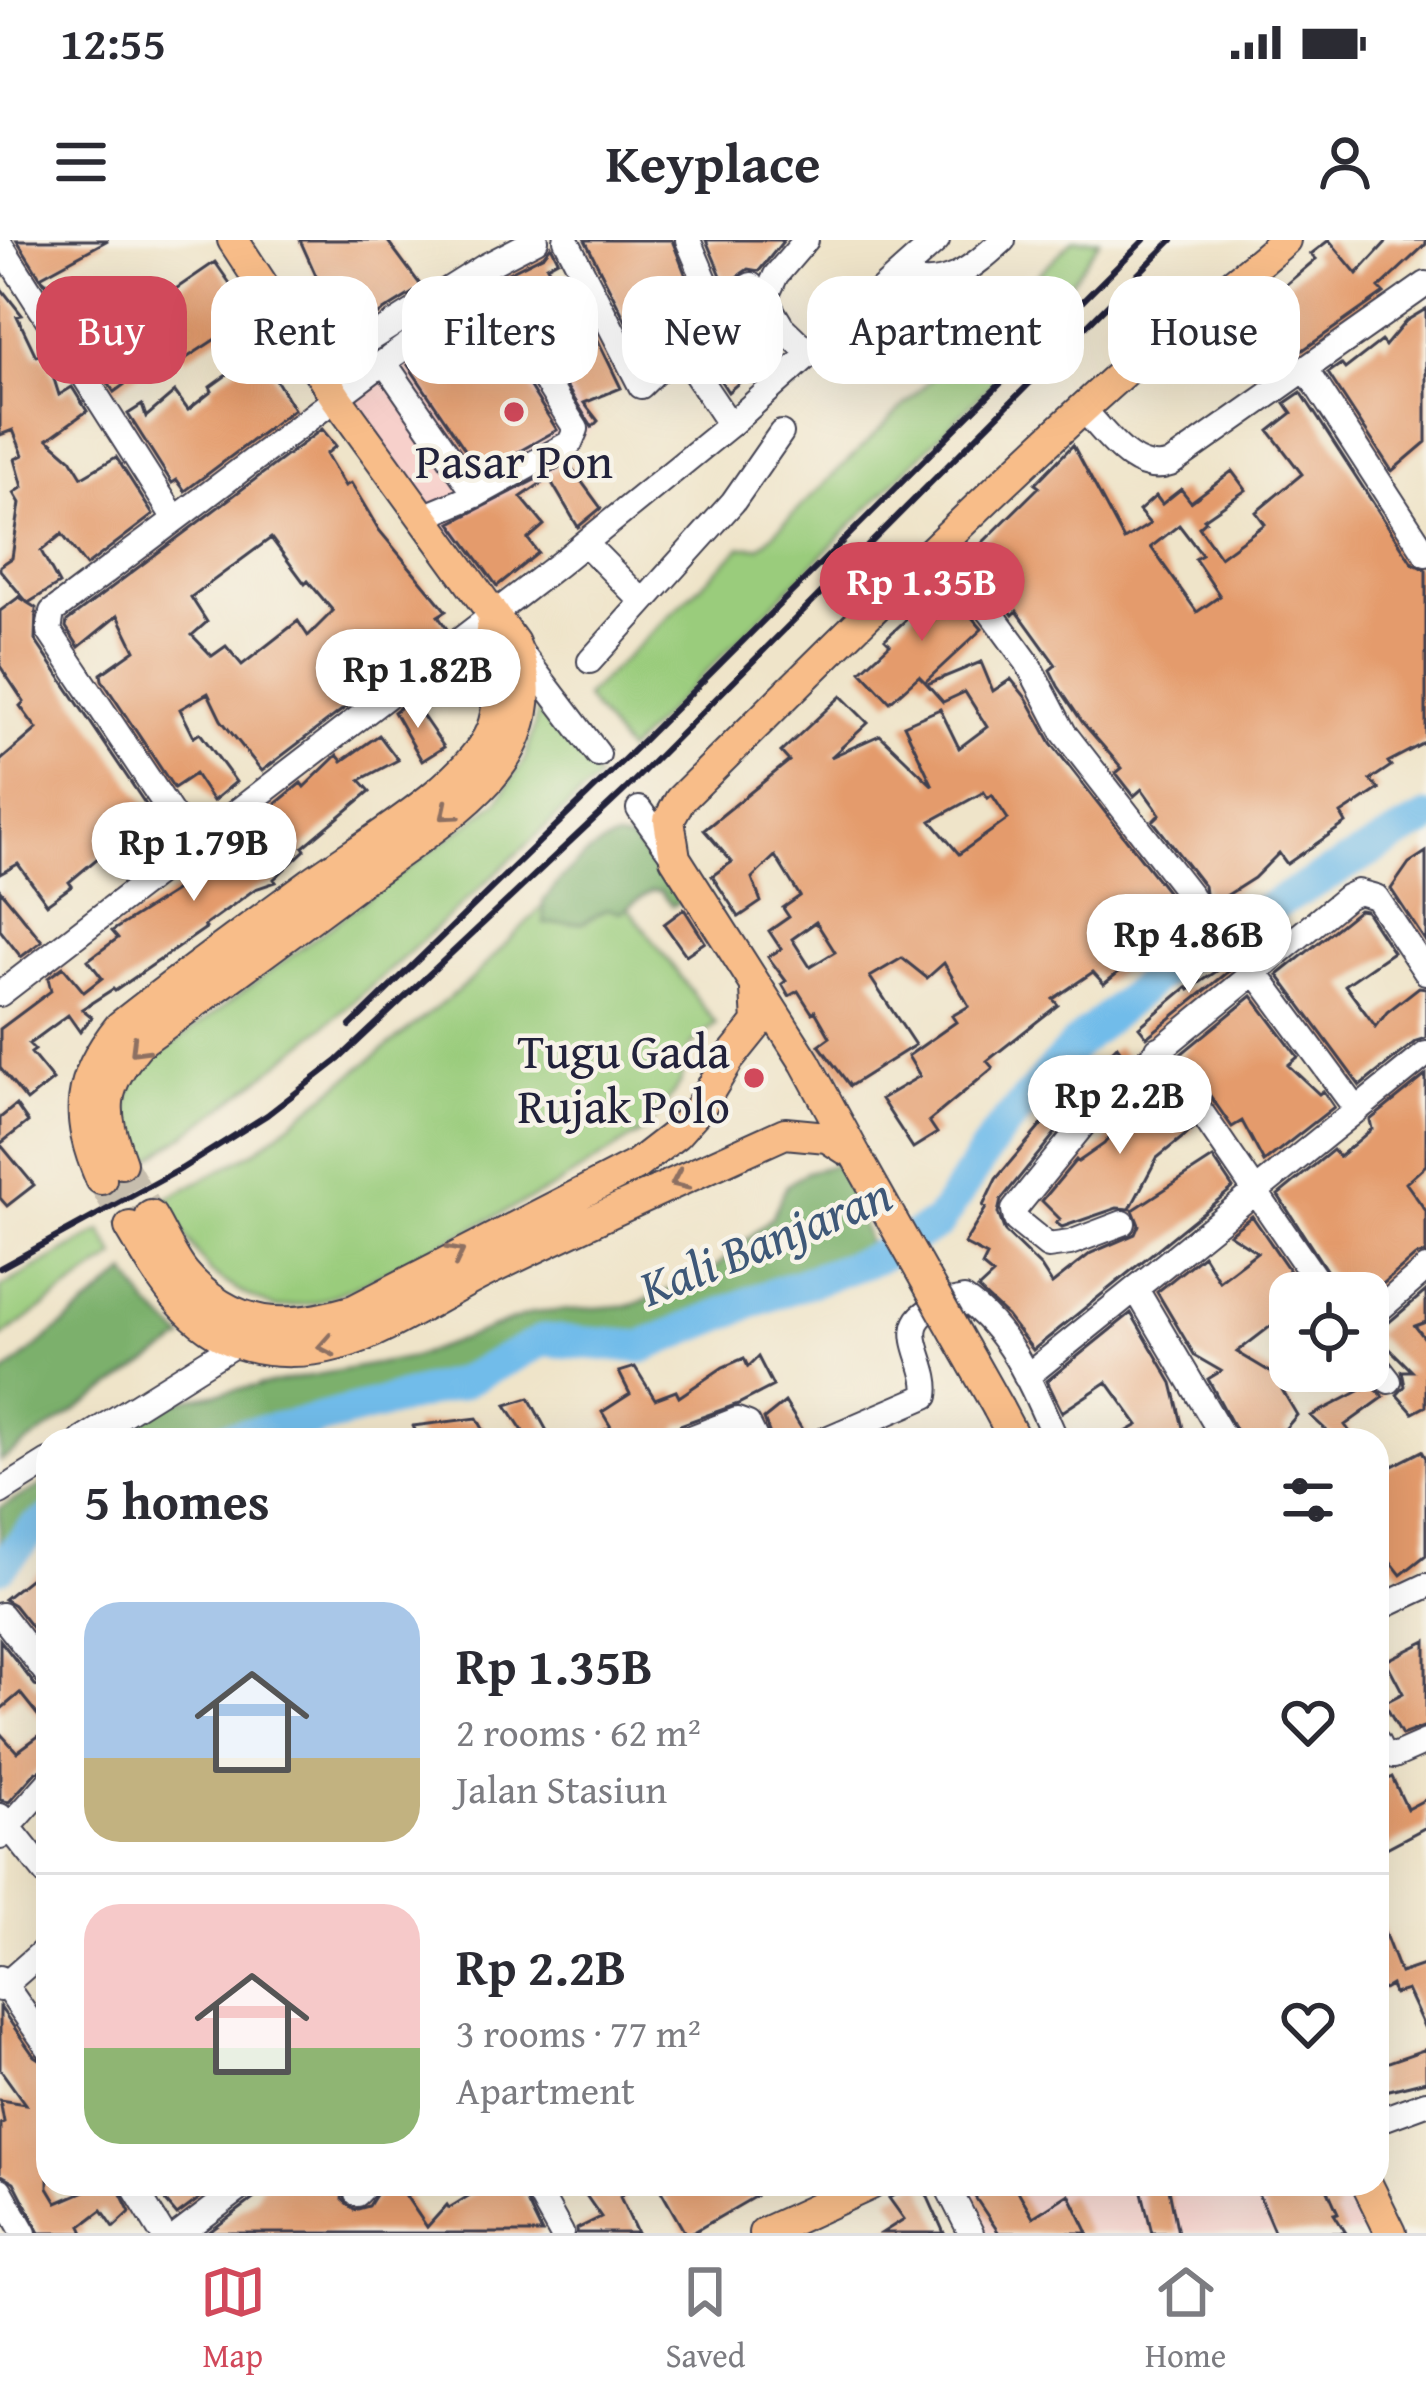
<!DOCTYPE html>
<meta charset="utf-8">
<style>
body{margin:0;font-family:"Gentium Book Plus",serif;background:#f7f7f7;color:#2b2b33;height:100vh;display:flex;flex-direction:column;font-size:45px;white-space:nowrap}
*{box-sizing:border-box;margin:0}
p{font-size:39px;color:#7c7c81}
.icon{flex:none;width:66px;height:66px;fill:none;stroke:currentColor;stroke-width:2;stroke-linecap:round;stroke-linejoin:round}
.map{position:relative;flex:1;overflow:hidden}
.side{position:absolute;left:36px;top:1188px;width:1353px;height:768px;display:flex;flex-direction:column;background:#fff;border-radius:36px;box-shadow:0 12px 48px #0002}
.side>*{flex:none}
.top-card{position:absolute;left:36px;top:36px;width:1356px;height:108px;display:flex;gap:24px}
.fabs{position:absolute;left:1269px;top:1032px;display:grid;gap:24px}
.fabs a{display:grid;place-items:center;width:120px;height:120px;border-radius:24px;background:#fff;box-shadow:0 12px 48px #0002;font-size:60px}
.price{position:absolute;translate:-50% -102px;padding:0 27px;border-radius:42px;background:#fff;color:#222;font-size:39px;line-height:78px;filter:drop-shadow(0 3px 6px #0008)}
.price::after{content:'';position:absolute;left:50%;top:72px;width:36px;height:27px;margin-left:-18px;background:inherit;clip-path:polygon(0 0,100% 0,50% 100%)}
.price.selected{background:#d1495b;color:#fff}
ul{padding:0;list-style:none}
li{display:flex;align-items:center;gap:36px;height:300px;padding:0 48px}
li+li{border-top:3px solid #e1e1e2}
li span{display:grid;place-items:center;flex:none;width:336px;height:240px;border-radius:36px;color:#555}
li>.icon{margin-inline-start:auto}
span .icon{width:144px;height:144px;fill:#fffc;stroke-width:1}
li b{font-size:51px}
h2{display:flex;justify-content:space-between;align-items:center;height:144px;padding:0 48px;font-size:51px}
.chip{padding:0 42px;border-radius:36px;background:#fff;box-shadow:0 12px 48px #0002;font-size:42px;line-height:108px}
.chip.selected{background:#d1495b;color:#fff}
.status{display:flex;justify-content:space-between;align-items:center;height:84px;padding:0 60px;background:#fff;direction:ltr}
.status svg{height:33px;fill:currentColor}
header{display:flex;justify-content:space-between;align-items:center;height:156px;padding:0 48px;background:#fff;font-size:54px;font-weight:800}
.menu{display:flex;justify-content:space-around;align-items:center;height:168px;border-top:3px solid #e1e1e2;background:#fff;font-size:33px;color:#7c7c81}
.menu a{display:grid;justify-items:center;gap:6px}
.menu .selected{color:#d1495b}
.map>svg:first-child{display:block}
.built{fill:#f7d0cb}
.green{fill:#9acc7c;stroke:#5e775c;stroke-width:3}
.forest{fill:#7bb06c;stroke:#4e6954;stroke-width:3}
.lines{fill:none;stroke-linecap:round;stroke-linejoin:round}
.river{stroke:#71bcea;stroke-width:33}
.building{fill:#e49b6c;fill-rule:evenodd}
.major-tunnel{stroke:#c6bdad;stroke-width:30;stroke-dasharray:30 15;stroke-linecap:butt}
.minor-casing{stroke:#413f50;stroke-width:28}
.major-casing{stroke:#413f50;stroke-width:34}
.minor{stroke:#fff;stroke-width:24}
.major{stroke:#f8bd89;stroke-width:30}
.rail{stroke:#22223b;stroke-width:6}
.major-bridge-casing{stroke:#413f50;stroke-width:34;stroke-linecap:butt}
.major-bridge{stroke:#f8bd89;stroke-width:30}
.oneway{stroke:#8d7062}
.poi-dot{fill:#d1495b;stroke:#f7f3e8;stroke-width:4.5}
.labels{text-anchor:middle;dominant-baseline:central;stroke-width:9;stroke-linejoin:round;paint-order:stroke}
.poi-label{font-size:48px;fill:#22223b;stroke:#f7f3e8}
.water-label{font-size:51px;font-style:italic;fill:#3e5878;stroke:#f7f3e8}
</style>
<div class="status"><b>12:55</b><svg viewBox="0 0 49 12"><path d="M0 12V9h3v3zM5 12V6h3v6zM10 12V3h3v9zM15 12V0h3v12zM26 1h20v11H26zM47 4h2v5h-2z"/></svg></div>
<header><svg class="icon" aria-label="menu" viewBox="0 0 24 24"><path d="M4 6h16M4 12h16M4 18h16"/></svg>Keyplace<svg class="icon" aria-label="person" viewBox="0 0 24 24"><circle cx="12" cy="8" r="4"/><path d="M4 21q1-7 8-7t8 7"/></svg></header>
<div class="map">
<svg width="1426" height="1993" viewBox="0 0 1426 1993">
<rect width="100%" height="100%" fill="#f7f3e8"/>
<filter id="ink" filterUnits="userSpaceOnUse"><feTurbulence type="fractalNoise" baseFrequency=".00833" numOctaves="2"/><feDisplacementMap in="SourceGraphic" scale="24" xChannelSelector="R" yChannelSelector="G"/><feConvolveMatrix kernelMatrix="1 2 1 2 8 2 1 2 1" color-interpolation-filters="sRGB"/></filter>
<filter id="wash" filterUnits="userSpaceOnUse"><feTurbulence type="fractalNoise" baseFrequency=".004" numOctaves="4" result="noise"/><feDisplacementMap in="SourceGraphic" scale="48" xChannelSelector="R" yChannelSelector="G"/><feGaussianBlur stdDeviation="2.7" result="paint"/><feColorMatrix in="noise" values="0 0 0 0 0 0 0 0 0 0 0 0 0 0 0 0 0 1.4 0 .05"/><feComposite in="paint" operator="in"/></filter>
<g filter="url(#wash)">
<rect width="100%" height="100%" fill="#efe4c9"/>
<!-- built -->
<path class="built" d="M490,30L598,181L536,247L447,310L319,131Z
M948,1944H1366L1390,1993H974Z"/>
<!-- green -->
<path class="green" d="M1073,0H1100L1061,57L993,142L627,512L585,457L741,307H760Z
M540,465L598,539C450,674 306,817 138,927L124,887L133,834L497,562L525,519Z
M590,617L716,784L690,806L680,844L647,889L554,947L357,1046L315,1063L276,1068L242,1053L210,1032L162,961L254,912L469,742Z
M101,991L116,1016L0,1098V1048Z"/>
<!-- forest -->
<path class="forest" d="M616,599L632,601L685,659L672,666L660,651H651L621,672L607,669L583,683L544,684L543,662C563,635 585,610 616,599Z
M841,923L874,1019L759,1059L642,1107L544,1100L460,1143L305,1183L217,1200H109L150,1166L413,1117L532,1073L633,1065L708,1034L772,977L787,945L807,932Z
M127,1033L148,1065L184,1099L0,1221V1137Z
M48,1242V1281L34,1290L0,1327V1268Z"/>
<g class="lines">
<!-- river -->
<path class="river" d="M217,1200L305,1183L460,1143L544,1100L642,1107L759,1059L874,1019L938,983L996,895L1076,804L1173,722L1426,579
M0,1327L34,1289L48,1281"/>
</g>
<g id="blocks">
<!-- building -->
<path class="building" d="M17,0H108L40,37Z
M300,0H387L422,47L330,104L323,91L352,76L326,58Z
M585,0H672L698,67L645,119Z
M706,0H784L759,31L748,29L725,45Z
M1329,0L1357,34L1388,0H1426V4L1379,48L1384,53L1259,141L1243,119L1227,130L1204,100L1265,54L1269,59L1316,19L1311,14Z
M551,6L558,20L547,26L568,63L576,59L580,63L621,148L584,163L598,181L592,187L498,38L544,15Z
M215,22L252,75L185,119L179,111L172,116L145,70Z
M41,38L73,65L79,61L82,65L111,44L126,64L96,94L81,101Z
M0,47L22,75L17,76L36,116L42,114L49,123L59,155L72,147L87,171L48,199L71,219L82,237L116,217L153,275L86,326L62,294L41,311L59,344L28,363L36,368L35,400L171,602L127,633L111,607L69,642L72,646L47,664L18,624L0,634V521L37,489L20,466L24,462L0,426V371L19,357L27,362L0,330V326L12,318L20,263L14,253L23,247L15,219L23,215L13,190L0,195Z
M750,66L780,108L728,152L715,132L748,119L733,80Z
M1426,69V202L1392,231L1328,133L1341,124L1345,129L1381,101L1385,106L1406,81Z
M482,71L557,190L481,233L408,125Z
M261,110L274,127L270,130L294,169L185,251L177,240L172,243L128,174L142,165L146,177L175,152L188,170L212,151L210,147Z
M127,114L140,133L114,152L102,133Z
M1301,152L1412,323L1426,330V502L1388,522L1391,526L1370,540L1379,549L1341,574L1346,583L1287,624L1279,613L1254,638L1207,668L1204,646L1153,581L1160,574L1142,549L1134,556L1116,533L1122,528L1083,483L1058,446L1050,430L1056,425L1017,371L1013,375L1000,358L1010,349L973,312L1039,247L1035,244L1073,205L1124,300L1150,284L1139,271L1156,256L1162,264L1181,249L1191,262L1232,231L1246,250L1204,279L1206,281L1199,287L1220,317L1265,284L1256,272L1302,234L1269,191L1292,173L1285,163ZM1179,285L1202,315L1195,319L1220,356L1197,372L1151,307Z
M322,189L336,206L326,214L345,246L351,243L379,290L446,371L438,376L447,389L377,443L352,401L325,423L354,461L262,531L221,480L208,453L180,469L194,497L200,493L236,542L213,561L195,534L174,548L102,440L101,434L135,410L118,375L79,407L66,387L67,381ZM271,298L305,344L308,341L333,371L308,396L298,381L242,425L226,406L212,416L192,395L207,382L191,357Z
M568,223L601,268L578,287L549,238L521,257L544,285L528,299L538,313L497,346L451,283Z
M944,345L982,389L925,442L919,436L890,462L861,431L890,404L885,399Z
M981,422L993,451L1011,439L1027,459L1051,503L1176,663L1132,700L1150,707L1104,744L1093,732L1053,759L1058,765L987,821L993,828L929,881L937,893L913,908L881,859L920,836L908,816L956,782L952,776L969,766L944,723L927,738L902,718L870,737L915,805L850,846L819,805L830,797L815,771L812,773L798,751L789,756L782,744L786,741L768,717L781,709L769,691L789,677L783,668L800,656L775,616L752,638L761,662L739,677L712,636L732,622L704,590L789,521L781,512L841,456L868,483L831,517L880,495L933,546L904,485L940,469L959,508L987,487L965,452L943,462L927,444ZM984,552L988,558L992,555L1008,579L959,614L931,581ZM816,682L835,712L810,727L792,699Z
M411,459L444,507L422,521L394,472Z
M379,495L398,520L360,540L370,551L303,607L305,610L274,639L276,642L255,649L204,686L206,688L115,751L113,749L82,769L92,777L80,792L68,775L29,804L35,810L31,813L53,840L27,861L0,828V789L51,751L48,738L63,727L84,752L102,738L88,720L118,698L112,691L183,646L178,638L210,613L212,616L301,543L304,547L337,515L342,521Z
M1426,612V702L1391,649L1409,623Z
M0,650L42,701L21,717L0,690Z
M684,669L705,702L686,715L664,684Z
M1359,670L1366,671L1393,712L1345,745L1376,787L1387,772L1419,747L1426,748V798L1416,801L1360,846L1278,735Z
M1244,711L1247,717L1147,797L1139,787L1187,747L1189,750L1220,729L1217,725Z
M1252,756L1298,817L1288,825L1319,854L1323,851L1334,867L1264,922L1242,881L1232,887L1181,814Z
M1117,806L1125,817L1099,839L1001,960L998,973L1005,992L1041,1027L1052,1044L1091,1013L1135,994L1139,985L1133,970L1213,918L1233,948L1033,1110L1007,1076L978,1049L993,1035L982,1026L987,1016L964,1004L986,968L983,966L996,939L1071,850Z
M1156,835L1193,889L1157,918L1130,969L1117,968L1062,987L1056,983L1060,979L1042,961L1076,920L1078,922L1104,904L1114,890L1107,882L1124,861Z
M1426,835V925L1406,943L1426,971V1013L1415,1016L1368,1057V1053H1341L1278,955L1333,910L1339,917L1372,889L1370,880Z
M16,865L28,882L0,904L34,945L7,966L0,958V878Z
M1252,976L1305,1053H1290V1116H1286L1276,1082L1237,1112L1272,1133L1297,1175L1285,1189L1291,1200H1241L1208,1139L1221,1131L1195,1116L1157,1052L1203,1015L1219,1041L1257,1012L1229,994Z
M1426,1051V1082L1415,1086L1426,1100V1166L1413,1173L1397,1155L1405,1146L1402,1131H1412L1375,1094Z
M1131,1073L1172,1143L1186,1200H1112L1138,1185L1107,1142L1062,1172L1047,1141Z
M758,1117L773,1146L738,1164L680,1185L670,1200H582L611,1187L602,1172L630,1154L619,1132L635,1127L655,1159L676,1151L679,1157L723,1127L744,1118L748,1127Z
M1371,1145L1384,1157L1345,1185L1350,1192L1337,1200L1311,1176Z
M529,1158L552,1200H529L506,1165Z
M785,1162L808,1199V1200H772L764,1179Z
M477,1178L489,1200H420L413,1186Z
M1422,1211L1426,1218V1315L1401,1335L1377,1304V1234Z
M42,1329L48,1340V1408L14,1365L4,1359Z
M0,1400L35,1445L48,1451V1488L20,1453L0,1470Z
M1426,1401V1486L1402,1495L1384,1463L1403,1453L1386,1421Z
M48,1489V1527L36,1532L9,1562L0,1560V1493L17,1512Z
M1377,1528L1388,1539L1392,1537L1407,1569L1426,1559V1587L1377,1613Z
M1377,1674L1400,1733L1426,1724V1791L1407,1750L1394,1754L1391,1745L1377,1753Z
M0,1767L34,1816L48,1825V1948L57,1963L101,1944H116L130,1972L114,1987L102,1970L81,1986L84,1993H40L14,1942L0,1934V1884L4,1882L0,1860L25,1864L0,1829Z
M1426,1809V1841L1377,1853V1826Z
M151,1944H219L177,1975Z
M262,1944H344L342,1959L354,1970L369,1966L383,1944H422L406,1956L427,1987L447,1965L449,1968L488,1944H518L542,1993H208L256,1957Z
M591,1944H631L620,1957L637,1993H577V1989L601,1977L583,1951Z
M657,1944H750L756,1956L692,1993H685Z
M915,1944H922L944,1993H882L904,1979L889,1958Z
M995,1944H1014L1033,1977L1069,1954L1088,1993H999L975,1957Z
M1148,1944H1168L1178,1993H1152L1141,1948Z
M1254,1944H1325L1338,1973L1334,1974L1346,1993H1275Z"/>
</g>
</g>
<g filter="url(#ink)">
<use href="#blocks" fill-opacity="0" stroke="#413f50" stroke-width="3"/>
<g class="lines">
<!-- major-tunnel -->
<path class="major-tunnel" d="M121,923L151,976
M101,939L130,987"/>
<defs>
<path id="minor" d="M566,0L641,146L718,71L751,45
M688,0L718,71
M806,0L776,35L765,59L782,87L809,113
M0,4L174,277
M899,36C941,55 972,28 1003,0
M679,109L730,185
M384,122L480,52H489L576,189L570,203L476,255
M1306,129L1426,314
M319,131L484,27L536,0
M1083,169C1106,193 1134,237 1170,224L1426,44
M585,303L643,362
M935,310L991,373L1027,422L1064,493L1191,656
M519,410L598,514
M590,421L733,262L781,193
M639,569L673,616
M192,604L49,391L52,372L384,122L476,255L423,277
M1256,733L1357,870
M0,754L559,324L730,185L937,0
M1158,809L1325,1053
M1123,983L1070,1003L1048,1006L1016,980L1014,970L1112,849L1347,657L1358,652L1376,657L1426,732
M1137,1051L1225,1200
M1368,1079L1426,1029
M1368,1114L1389,1141
M1026,1137L1426,814
M82,1200L237,1103
M686,1200L737,1180L748,1184L756,1200
M824,1200L926,1156C933,1116 876,1075 964,1059C1010,1089 1035,1152 1056,1200
M0,1252L48,1222
M1377,1369L1426,1346
M1,1375L48,1435
M1377,1502L1382,1512L1394,1516L1426,1502
M0,1576L48,1636
M0,1597L48,1543
M0,1738L48,1807
M0,1749L48,1707
M1377,1881L1426,1863
M132,1944L162,1993
M534,1944L561,1993
M946,1944L971,1993
M0,1950L24,1993
M357,1954L367,1944
M181,1993L246,1944"/>
<path id="major" d="M434,424C463,421 480,428 500,450
M856,916L805,822L675,618L669,580L680,560C826,416 970,270 1122,133C1174,86 1232,48 1285,0
M121,923C101,868 101,849 139,803C216,748 292,692 368,635C407,607 458,574 490,538C524,499 535,449 514,403L337,159L233,0
M101,939C74,876 77,839 120,786C182,737 247,690 311,643C360,608 468,545 491,491C509,447 481,418 494,375
M151,976C162,994 171,1017 184,1033C233,1091 289,1090 354,1070L636,925L676,894L700,867L729,819L758,783L756,750
M130,987C159,1035 185,1085 241,1104C272,1114 308,1113 340,1104C385,1092 442,1053 487,1031C585,983 685,938 785,893L827,897L855,915
M998,1168L1015,1200
M1367,1944L1391,1993
M764,1993L871,1944"/>
</defs>
<!-- minor casing -->
<use href="#minor" class="minor-casing"/>
<!-- major casing -->
<use href="#major" class="major-casing"/>
<!-- minor -->
<use href="#minor" class="minor"/>
<!-- major -->
<use href="#major" class="major"/>
<!-- rail -->
<path class="rail" d="M350,786L638,506L1144,0
M0,1028L181,929L267,875L338,820L626,549L1172,0"/>
<defs>
<path id="major-bridge" d="M856,916L998,1168"/>
</defs>
<!-- major-bridge casing -->
<use href="#major-bridge" class="major-bridge-casing"/>
<!-- major-bridge -->
<use href="#major-bridge" class="major-bridge"/>
</g>
<!-- one-way arrows -->
<defs><path id="oneway-chevron" d="M-2-3.5L2.5 0L-2 3.5" fill="none" stroke-width="1.6" stroke-linecap="round" stroke-linejoin="round" transform="scale(3)"/></defs>
<g class="oneway">
<use href="#oneway-chevron" transform="translate(448 573) rotate(140)"/>
<use href="#oneway-chevron" transform="translate(138 808) rotate(135)"/>
<use href="#oneway-chevron" transform="translate(679 941) rotate(156)"/>
<use href="#oneway-chevron" transform="translate(456 1014) rotate(-27)"/>
<use href="#oneway-chevron" transform="translate(326 1106) rotate(169)"/>
</g>
</g>
<!-- markers -->
<g class="poi-dot">
<circle cx="514" cy="172" r="12"/>
<circle cx="754" cy="838" r="12"/>
</g>
<g class="labels">
<!-- poi labels -->
<g class="poi-label">
<text x="514" y="220">Pasar Pon</text>
<text x="730" y="810" text-anchor="end">Tugu Gada<tspan x="730" dy="55">Rujak Polo</tspan></text>
</g>
<!-- water labels -->
<g class="water-label">
<text transform="translate(765 1000) rotate(-22)">Kali Banjaran</text>
</g>
</g>
</svg>
<div class="fabs">
<a><svg class="icon" aria-label="locate" viewBox="0 0 24 24"><circle cx="12" cy="12" r="6"/><path d="M12 2v4M12 18v4M2 12h4M18 12h4"/></svg></a>
</div>
<b class="price selected" style="left:922px;top:404px">Rp 1.35B</b>
<b class="price" style="left:418px;top:491px">Rp 1.82B</b>
<b class="price" style="left:194px;top:664px">Rp 1.79B</b>
<b class="price" style="left:1189px;top:756px">Rp 4.86B</b>
<b class="price" style="left:1120px;top:917px">Rp 2.2B</b>
<div class="top-card">
<a class="chip selected">Buy</a>
<a class="chip">Rent</a>
<a class="chip">Filters</a>
<a class="chip">New</a>
<a class="chip">Apartment</a>
<a class="chip">House</a>
</div>
<section class="side">
<h2>5 homes<svg class="icon" aria-label="filters" viewBox="0 0 24 24"><path d="M4 7h16M4 17h16"/><circle cx="9" cy="7" r="2"/><circle cx="15" cy="17" r="2"/></svg></h2>
<ul>
<li><span style="background:linear-gradient(#a9c7e8 65%,#c2b280 0)"><svg class="icon" aria-label="home" viewBox="0 0 24 24"><path d="M3 11l9-7 9 7M6 9v11h12V9"/></svg></span><div><b>Rp 1.35B</b><p>2 rooms · 62 m²</p><p>Jalan Stasiun</p></div><svg class="icon" aria-label="heart" viewBox="0 0 24 24"><path d="M12 20l-8-8c-3-5 5-10 8-4 3-6 11-1 8 4z"/></svg></li>
<li><span style="background:linear-gradient(#f6c9c9 60%,#8fb573 0)"><svg class="icon" aria-label="home" viewBox="0 0 24 24"><path d="M3 11l9-7 9 7M6 9v11h12V9"/></svg></span><div><b>Rp 2.2B</b><p>3 rooms · 77 m²</p><p>Apartment</p></div><svg class="icon" aria-label="heart" viewBox="0 0 24 24"><path d="M12 20l-8-8c-3-5 5-10 8-4 3-6 11-1 8 4z"/></svg></li>
</ul>
</section>
</div>
<nav class="menu">
<a class="selected"><svg class="icon" aria-label="map" viewBox="0 0 24 24"><path d="M3 6l6-2 6 2 6-2v14l-6 2-6-2-6 2zM9 4v14M15 6v14"/></svg>Map</a>
<a><svg class="icon" aria-label="saved" viewBox="0 0 24 24"><path d="M7 4h10v16l-5-4-5 4z"/></svg>Saved</a>
<a><svg class="icon" aria-label="home" viewBox="0 0 24 24"><path d="M3 11l9-7 9 7M6 9v11h12V9"/></svg>Home</a>
</nav>
